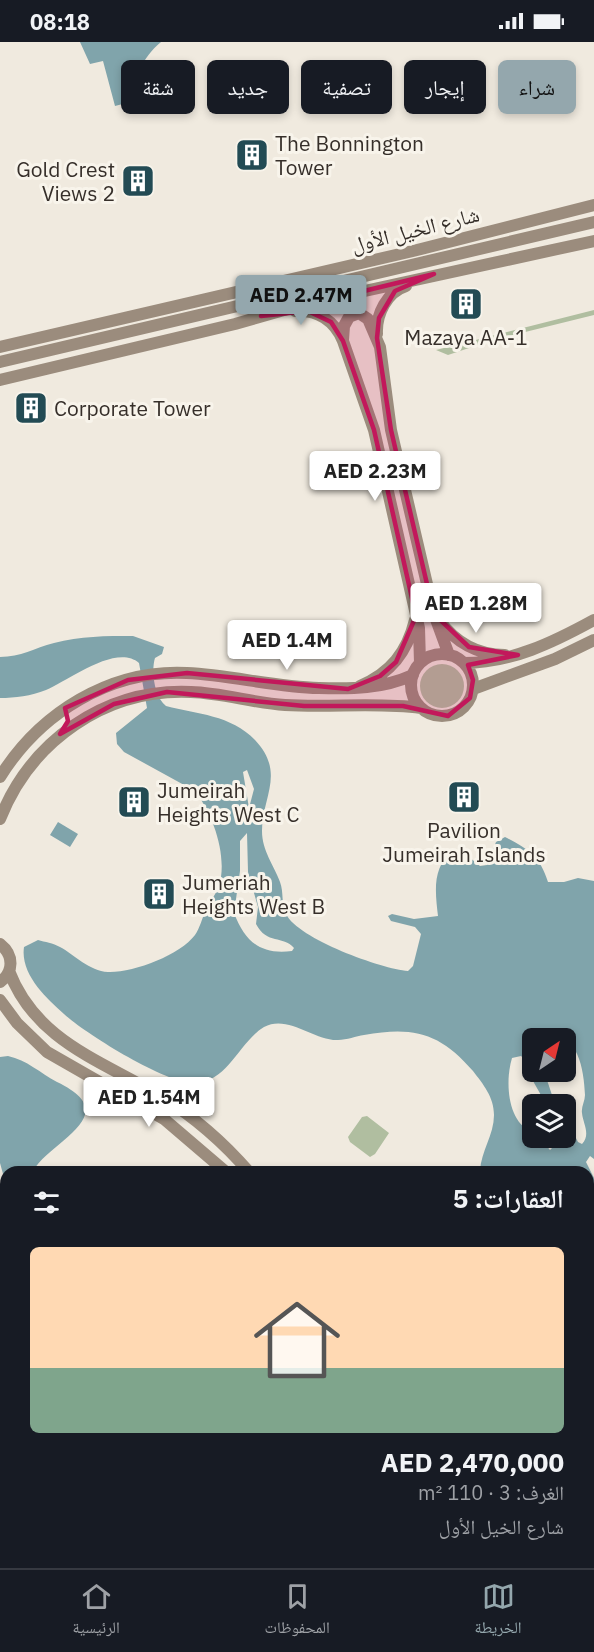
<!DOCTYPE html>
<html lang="ar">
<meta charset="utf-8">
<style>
body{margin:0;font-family:"IBM Plex Sans","Noto Naskh Arabic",sans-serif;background:#20242c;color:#f1f3f6;direction:rtl;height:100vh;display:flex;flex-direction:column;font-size:22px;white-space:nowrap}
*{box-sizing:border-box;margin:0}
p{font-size:20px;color:#9ea1a6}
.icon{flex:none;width:33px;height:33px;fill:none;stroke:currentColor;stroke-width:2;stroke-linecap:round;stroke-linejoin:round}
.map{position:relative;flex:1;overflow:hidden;direction:ltr}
.side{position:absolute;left:0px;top:1124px;width:594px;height:404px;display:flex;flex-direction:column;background:#171b24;border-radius:18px 18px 0 0;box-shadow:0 3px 9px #0003;direction:rtl}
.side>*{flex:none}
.hud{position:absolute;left:18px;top:18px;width:558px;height:54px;direction:rtl;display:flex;gap:12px}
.needle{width:39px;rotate:35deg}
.fabs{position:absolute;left:522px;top:986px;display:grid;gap:12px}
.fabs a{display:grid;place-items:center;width:54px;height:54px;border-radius:9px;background:#171b24;box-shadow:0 3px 9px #0003;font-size:30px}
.price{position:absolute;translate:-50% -51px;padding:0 14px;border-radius:6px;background:#fff;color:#222;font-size:20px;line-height:39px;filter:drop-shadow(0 2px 3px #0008)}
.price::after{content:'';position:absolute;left:50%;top:36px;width:18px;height:14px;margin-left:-9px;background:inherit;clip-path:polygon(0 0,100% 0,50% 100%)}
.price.selected{background:#94a7ad;color:#111}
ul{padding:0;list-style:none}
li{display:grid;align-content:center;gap:12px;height:318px;padding:0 30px}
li+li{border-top:2px solid #363941}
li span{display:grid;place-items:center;height:186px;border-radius:9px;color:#555}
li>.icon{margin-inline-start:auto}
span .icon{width:108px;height:108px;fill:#fffc;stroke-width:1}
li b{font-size:26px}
h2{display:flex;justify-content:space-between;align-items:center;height:72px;padding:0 30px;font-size:26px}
.pill{padding:0 21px;border-radius:9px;background:#171b24;box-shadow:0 3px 9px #0003;font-size:21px;line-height:54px}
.pill.selected{background:#94a7ad;color:#111}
.status{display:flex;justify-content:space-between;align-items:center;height:42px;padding:0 30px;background:#171b24;direction:ltr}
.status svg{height:16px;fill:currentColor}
.tabs{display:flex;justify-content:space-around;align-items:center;height:84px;border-top:2px solid #363941;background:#171b24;font-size:16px;color:#9ea1a6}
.tabs a{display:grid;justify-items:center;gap:3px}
.tabs .selected{color:#94a7ad}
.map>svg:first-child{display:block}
.green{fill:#b0bea0}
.water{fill:#80a4ab;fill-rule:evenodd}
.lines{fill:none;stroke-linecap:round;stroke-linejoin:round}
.secondary{stroke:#9b8c7d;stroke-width:12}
.marked{fill:#c2185b;fill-opacity:0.2;stroke:#c2185b;stroke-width:4.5;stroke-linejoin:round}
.labels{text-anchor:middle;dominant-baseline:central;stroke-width:6;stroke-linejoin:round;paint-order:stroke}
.poi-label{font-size:21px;fill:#362f2a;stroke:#f8f4eb;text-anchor:start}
.street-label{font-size:21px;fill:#362f2a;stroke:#f8f4eb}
</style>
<div class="status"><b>08:18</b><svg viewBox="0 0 49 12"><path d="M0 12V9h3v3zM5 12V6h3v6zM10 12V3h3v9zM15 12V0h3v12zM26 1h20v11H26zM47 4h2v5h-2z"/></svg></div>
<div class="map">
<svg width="594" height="1526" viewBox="0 0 594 1526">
<rect width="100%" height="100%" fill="#f0eadf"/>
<!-- green -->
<path class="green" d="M594,268V273L493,298L448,313L436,308Z
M420 644a22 22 0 1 1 44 0a22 22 0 1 1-44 0Z
M367,1074L389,1091L375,1112L370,1115L350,1100L348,1095L362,1075Z
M0,1451H6V1521H28L29,1526H0Z"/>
<!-- water -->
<path class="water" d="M80,0H161C142,16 135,34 134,59L115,64L103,19L90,22Z
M133,594L164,605L162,612L155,616C151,629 154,655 166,664C197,672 231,673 255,698C286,731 262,755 262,789C262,809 274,823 280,840C284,850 281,863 286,872C298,897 382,927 408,929L413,924L421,892L415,885L391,879L388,874L392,872L414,877L438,874C435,848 432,825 454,807L463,810L480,824L487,823L496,800L505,795C528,807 540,814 548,840H564L578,836L594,839V1117L590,1114L586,1120L594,1136V1410L588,1395V1130L480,1129C481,1109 494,1093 494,1073C494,1055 483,1042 473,1029C440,991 414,984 364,993C356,994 347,998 338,998C314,999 288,972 264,985C239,1000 228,1040 195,1041C166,1042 86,992 64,972C46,956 20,932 24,905L38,898C45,900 53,901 60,905C75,913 89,929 108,930C133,931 180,913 195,893C200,886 202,876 206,868C211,856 220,849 221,835C225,807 212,771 195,749L124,710L117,702L116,691L147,666L139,621C116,601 68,639 46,648C31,654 15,656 0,656V615C21,615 34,606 54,601C80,594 106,594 133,594ZM247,728L254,747L249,766L243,730ZM247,791L248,830L258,865L256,882C267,903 283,893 294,906L292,909C261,913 245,900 234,871L240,829V799ZM546,991C578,990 584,1027 585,1053C585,1059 581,1065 582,1071C583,1082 591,1092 582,1102L578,1100L566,1077V1095H550L554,1104L550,1108L539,1095H532V1090C507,1080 505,1039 512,1016L521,1014L531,1023L533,1039L546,1062H555L544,1029H532V996H540Z
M58,780L78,792L70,805L50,793Z
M8,1014C27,1018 40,1031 57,1040C126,1073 51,1098 33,1129L6,1130V1172L5,1139L0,1121V1015Z
M127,1521H185L188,1526H129Z"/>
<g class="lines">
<!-- secondary -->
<path class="secondary" d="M295,269C317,267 335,279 343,299L374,388L419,586L420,621
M377,292C376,272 387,250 406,244
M343,298L344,284L349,275L359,271L368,277L380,305L391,388L434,572L449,613
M0,305L413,209L594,163
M0,320L594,180
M0,338L235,282L305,262L594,199
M439,578C455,600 478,613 505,613
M411 643a31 31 0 1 1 62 0a31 31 0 1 1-62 0Z
M464,621C511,621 554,600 594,578
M360,644C391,631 407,610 415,578
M473,647L555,617L594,598
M0,735C40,671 110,627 187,631C231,633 274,645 319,646C352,647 382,647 413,633
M0,777C31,699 105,646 191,650C223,651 253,661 285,663C330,666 376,660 421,666
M0,902C14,913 14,930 0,940
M9,929C36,1000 103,1019 162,1055C194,1075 224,1101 249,1130
M0,958L17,981L47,1010L164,1077L226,1130
M425,1526L428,1521
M445,1526L448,1521"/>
</g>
<!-- marked area -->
<path class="marked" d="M434,232L395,249L379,276L377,296L391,388L434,572L469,605L518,613L468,623L473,638L470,656L448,674L403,664H304L167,650L114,662L60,692L68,679L65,666L128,638L187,631L348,647L380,634L396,620L416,574L374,388L343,299L331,280L308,269L261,274Z"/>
<!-- icons -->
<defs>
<symbol id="building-square" viewBox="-11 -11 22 22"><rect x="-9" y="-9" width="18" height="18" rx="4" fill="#234b54" stroke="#f8f4eb"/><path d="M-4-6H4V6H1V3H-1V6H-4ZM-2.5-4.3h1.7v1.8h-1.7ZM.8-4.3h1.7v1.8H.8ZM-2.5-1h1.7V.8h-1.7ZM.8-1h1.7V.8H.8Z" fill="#fff"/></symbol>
</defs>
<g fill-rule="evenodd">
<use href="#building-square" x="233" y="94" width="38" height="38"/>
<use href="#building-square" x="119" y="120" width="38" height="38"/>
<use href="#building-square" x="447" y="243" width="38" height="38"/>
<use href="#building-square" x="12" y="347" width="38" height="38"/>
<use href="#building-square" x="445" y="736" width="38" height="38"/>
<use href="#building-square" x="115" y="741" width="38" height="38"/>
<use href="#building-square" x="140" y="833" width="38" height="38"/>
</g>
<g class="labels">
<!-- poi labels -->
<g class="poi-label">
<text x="275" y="101">The Bonnington<tspan x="275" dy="24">Tower</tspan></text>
<text x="115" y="127" text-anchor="end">Gold Crest<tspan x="115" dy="24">Views 2</tspan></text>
<text x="466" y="295" text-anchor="middle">Mazaya AA-1</text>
<text x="54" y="366">Corporate Tower</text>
<text x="157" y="748">Jumeirah<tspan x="157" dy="24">Heights West C</tspan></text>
<text x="464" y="788" text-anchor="middle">Pavilion<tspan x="464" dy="24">Jumeirah Islands</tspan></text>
<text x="182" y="840">Jumeriah<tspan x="182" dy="24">Heights West B</tspan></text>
</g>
<!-- street labels -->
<g class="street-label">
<text transform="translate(415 187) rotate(-14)">شارع الخيل الأول</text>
</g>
</g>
</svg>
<div class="fabs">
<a><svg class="needle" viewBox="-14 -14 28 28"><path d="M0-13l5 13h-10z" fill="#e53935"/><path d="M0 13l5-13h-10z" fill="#9ea1a6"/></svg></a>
<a><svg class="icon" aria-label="layers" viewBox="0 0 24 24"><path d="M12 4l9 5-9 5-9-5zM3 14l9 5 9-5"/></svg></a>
</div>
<b class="price selected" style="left:301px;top:284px">AED 2.47M</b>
<b class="price" style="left:375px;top:460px">AED 2.23M</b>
<b class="price" style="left:476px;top:592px">AED 1.28M</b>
<b class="price" style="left:287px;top:629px">AED 1.4M</b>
<b class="price" style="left:149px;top:1086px">AED 1.54M</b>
<div class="hud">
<a class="pill selected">شراء</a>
<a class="pill">إيجار</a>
<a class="pill">تصفية</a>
<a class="pill">جديد</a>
<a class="pill">شقة</a>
</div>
<section class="side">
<h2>العقارات: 5<svg class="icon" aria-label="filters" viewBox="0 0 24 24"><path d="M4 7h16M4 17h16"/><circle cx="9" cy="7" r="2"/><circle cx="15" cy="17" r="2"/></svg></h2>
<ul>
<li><span style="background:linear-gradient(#ffd9b3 65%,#7fa58c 0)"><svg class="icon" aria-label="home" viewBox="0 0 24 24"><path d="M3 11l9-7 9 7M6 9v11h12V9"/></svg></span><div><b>AED 2,470,000</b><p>الغرف: 3 · 110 m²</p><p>شارع الخيل الأول</p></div></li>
</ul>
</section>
</div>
<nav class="tabs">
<a class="selected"><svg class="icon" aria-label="map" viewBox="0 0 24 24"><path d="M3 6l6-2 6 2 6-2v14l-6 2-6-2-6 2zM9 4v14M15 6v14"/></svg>الخريطة</a>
<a><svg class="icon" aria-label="saved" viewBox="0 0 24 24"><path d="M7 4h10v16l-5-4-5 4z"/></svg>المحفوظات</a>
<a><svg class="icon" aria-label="home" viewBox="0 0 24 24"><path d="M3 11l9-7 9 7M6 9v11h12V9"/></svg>الرئيسية</a>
</nav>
